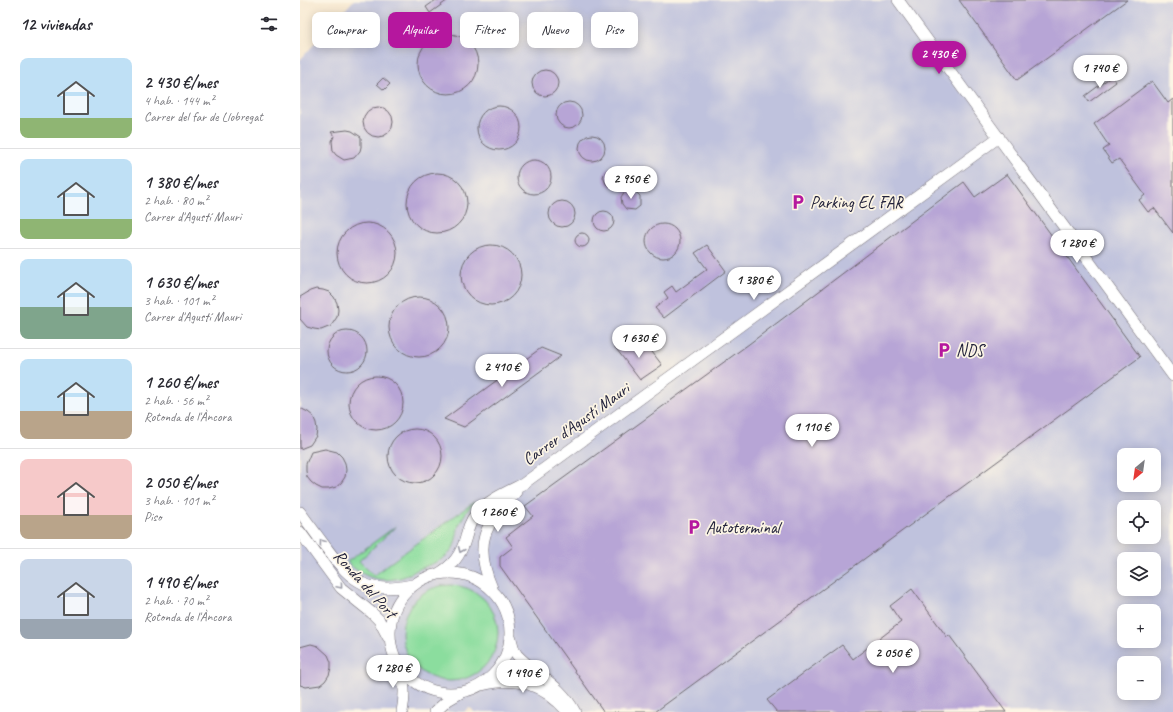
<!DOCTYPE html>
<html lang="es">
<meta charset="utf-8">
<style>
body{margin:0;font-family:Caveat,sans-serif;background:#f2f2f3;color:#2b2b33;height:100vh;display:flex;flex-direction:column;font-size:15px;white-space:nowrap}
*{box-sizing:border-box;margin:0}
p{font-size:13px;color:#7c7c81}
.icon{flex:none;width:22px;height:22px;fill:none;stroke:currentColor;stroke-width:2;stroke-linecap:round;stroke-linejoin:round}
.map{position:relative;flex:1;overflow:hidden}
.details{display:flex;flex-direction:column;background:#fff;width:300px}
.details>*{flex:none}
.guide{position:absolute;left:12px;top:12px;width:380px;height:36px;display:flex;gap:8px}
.needle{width:26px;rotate:209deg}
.buttons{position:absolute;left:817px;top:448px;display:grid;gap:8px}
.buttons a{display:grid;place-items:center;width:44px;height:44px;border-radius:8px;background:#fff;box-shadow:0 2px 10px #0003;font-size:20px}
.price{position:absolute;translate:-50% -34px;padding:0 9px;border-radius:14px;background:#fff;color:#222;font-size:13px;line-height:26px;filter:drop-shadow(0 1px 2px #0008)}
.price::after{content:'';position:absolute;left:50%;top:24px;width:12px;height:9px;margin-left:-6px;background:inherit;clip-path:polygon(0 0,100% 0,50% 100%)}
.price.on{background:#b5179e;color:#fff}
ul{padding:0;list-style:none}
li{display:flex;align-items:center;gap:12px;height:100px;padding:0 20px}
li+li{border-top:1px solid #e1e1e2}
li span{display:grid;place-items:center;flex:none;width:112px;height:80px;border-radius:8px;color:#555}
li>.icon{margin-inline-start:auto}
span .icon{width:48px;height:48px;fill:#fffc;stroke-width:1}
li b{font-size:17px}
h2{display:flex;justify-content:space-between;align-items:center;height:48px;padding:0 20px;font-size:17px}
.chip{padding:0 14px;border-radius:8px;background:#fff;box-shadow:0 2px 10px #0003;font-size:14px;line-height:36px}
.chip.on{background:#b5179e;color:#fff}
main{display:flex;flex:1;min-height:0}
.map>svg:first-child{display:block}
.industrial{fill:#bfc2dd;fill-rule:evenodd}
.green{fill:#8bdd9e;stroke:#56806c}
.building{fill:#b7a5d6}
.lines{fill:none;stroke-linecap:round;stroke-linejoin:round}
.minor-casing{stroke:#6d676f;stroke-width:12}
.minor{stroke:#fff;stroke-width:11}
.oneway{stroke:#9c9ca7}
.labels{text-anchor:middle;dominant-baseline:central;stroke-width:3.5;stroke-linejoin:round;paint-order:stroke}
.poi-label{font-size:17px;fill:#22223b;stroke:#fcf5e5;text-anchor:start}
.street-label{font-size:17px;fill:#22223b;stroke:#fcf5e5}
</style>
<main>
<section class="details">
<h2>12 viviendas<svg class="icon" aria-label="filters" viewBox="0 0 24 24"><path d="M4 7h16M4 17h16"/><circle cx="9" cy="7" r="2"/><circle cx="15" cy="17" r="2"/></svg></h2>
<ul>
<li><span style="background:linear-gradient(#bfe0f5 75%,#8fb573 0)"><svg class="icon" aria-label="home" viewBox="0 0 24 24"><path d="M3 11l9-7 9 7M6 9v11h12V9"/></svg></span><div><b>2 430 €/mes</b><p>4 hab. · 144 m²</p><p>Carrer del far de Llobregat</p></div></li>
<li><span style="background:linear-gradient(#bfe0f5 75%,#8fb573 0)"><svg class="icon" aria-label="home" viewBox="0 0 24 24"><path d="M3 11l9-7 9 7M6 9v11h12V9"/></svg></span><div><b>1 380 €/mes</b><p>2 hab. · 80 m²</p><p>Carrer d'Agustí Mauri</p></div></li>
<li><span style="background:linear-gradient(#bfe0f5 60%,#7fa58c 0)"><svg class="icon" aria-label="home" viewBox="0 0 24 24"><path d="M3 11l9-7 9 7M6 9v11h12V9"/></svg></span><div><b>1 630 €/mes</b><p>3 hab. · 101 m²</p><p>Carrer d'Agustí Mauri</p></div></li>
<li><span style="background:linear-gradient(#bfe0f5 65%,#b9a48a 0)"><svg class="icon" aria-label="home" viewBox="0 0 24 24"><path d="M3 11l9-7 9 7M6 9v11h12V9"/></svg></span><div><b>1 260 €/mes</b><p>2 hab. · 56 m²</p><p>Rotonda de l'Àncora</p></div></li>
<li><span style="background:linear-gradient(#f6c9c9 70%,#b9a48a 0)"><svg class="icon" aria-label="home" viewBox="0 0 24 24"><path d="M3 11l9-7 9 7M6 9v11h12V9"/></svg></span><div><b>2 050 €/mes</b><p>3 hab. · 101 m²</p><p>Piso</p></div></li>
<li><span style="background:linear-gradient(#c9d6e8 75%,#9aa5b1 0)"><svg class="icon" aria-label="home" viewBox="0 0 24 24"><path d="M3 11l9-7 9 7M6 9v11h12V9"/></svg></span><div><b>1 490 €/mes</b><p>2 hab. · 70 m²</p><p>Rotonda de l'Àncora</p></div></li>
</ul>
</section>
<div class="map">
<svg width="873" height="712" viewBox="0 0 873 712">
<rect width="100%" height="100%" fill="#fcf5e5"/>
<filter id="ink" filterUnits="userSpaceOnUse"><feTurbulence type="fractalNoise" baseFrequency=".025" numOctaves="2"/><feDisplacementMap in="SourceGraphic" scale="8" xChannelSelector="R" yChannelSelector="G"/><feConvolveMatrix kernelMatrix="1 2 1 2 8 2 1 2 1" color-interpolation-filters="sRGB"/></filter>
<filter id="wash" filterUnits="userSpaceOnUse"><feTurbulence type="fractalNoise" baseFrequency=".012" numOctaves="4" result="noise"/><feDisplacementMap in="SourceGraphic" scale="16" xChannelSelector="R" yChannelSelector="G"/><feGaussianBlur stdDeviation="0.9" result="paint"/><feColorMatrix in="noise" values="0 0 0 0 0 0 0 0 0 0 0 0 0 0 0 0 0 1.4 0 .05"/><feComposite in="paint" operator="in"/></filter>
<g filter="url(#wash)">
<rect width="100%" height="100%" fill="#f7e8d0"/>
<!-- industrial -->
<path class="industrial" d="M54,0H873V712H174L172,709L169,708L164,712H0V60ZM824,455H854V485H824ZM824,507H854V537H824ZM824,559H854V589H824ZM824,611H854V641H824ZM824,663H854V693H824Z"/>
<!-- green -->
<path class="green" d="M174,502C168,509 163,516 159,525C156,534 157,543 151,551C143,561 133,563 122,568C115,570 110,575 103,577C82,584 62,577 47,562L96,526L59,561L74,576L86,566Z
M102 633a48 48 0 1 1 96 0a48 48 0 1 1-96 0Z"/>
<g id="blocks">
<!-- building -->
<path class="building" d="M136,0H148L130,13L126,7Z
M659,0H827L717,80Z
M118 64a30 30 0 1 1 60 0a30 30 0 1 1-60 0Z
M232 83a13 13 0 1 1 26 0a13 13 0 1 1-26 0Z
M812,76L816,82L789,102L785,96Z
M83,78L90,84L84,90L77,84Z
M852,81L868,103L873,99V233L854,208L848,212L839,200L845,195L819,159L812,163L803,150L809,146L794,124Z
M256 115a13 13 0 1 1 26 0a13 13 0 1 1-26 0Z
M177 128a22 22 0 1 1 44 0a22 22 0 1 1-44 0Z
M63 122a15 15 0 1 1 30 0a15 15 0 1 1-30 0Z
M47,130L52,131L61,137V147L60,151L54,158L44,160L36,155L33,151L32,141L34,136L31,132Z
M279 148a13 13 0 1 1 26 0a13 13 0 1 1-26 0Z
M217 177a17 17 0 1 1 34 0a17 17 0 1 1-34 0Z
M315,167L320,170L323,176V179L321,185L311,187L306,184L303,177L304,174L308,169Z
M107 203a30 30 0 1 1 60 0a30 30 0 1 1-60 0Z
M707,174L840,357L355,712H304L200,566V557L213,547L206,537L233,516L225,506L449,344L664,182L675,197Z
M325,191L336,192L340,196V206L335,210L326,209L322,204L321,197Z
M249 214a13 13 0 1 1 26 0a13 13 0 1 1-26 0Z
M294 221a10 10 0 1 1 20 0a10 10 0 1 1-20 0Z
M37 253a30 30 0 1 1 60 0a30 30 0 1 1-60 0Z
M346 241a17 17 0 1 1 34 0a17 17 0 1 1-34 0Z
M275 240a7 7 0 1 1 14 0a7 7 0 1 1-14 0Z
M161 275a30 30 0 1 1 60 0a30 30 0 1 1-60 0Z
M407,245L426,271L364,318L355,308L368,298L364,292L372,286L376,292L407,269L395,253Z
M16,289L23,290L29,292L34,297L37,303L38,310L37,317L31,326L21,330L14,329L7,327L0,319V297L10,291Z
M89 327a30 30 0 1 1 60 0a30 30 0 1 1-60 0Z
M27 351a20 20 0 1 1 40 0a20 20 0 1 1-40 0Z
M324,338L334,352L346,344L362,365L340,380L314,346Z
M241,348L261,356L164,427L144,419Z
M49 403a27 27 0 1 1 54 0a27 27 0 1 1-54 0Z
M0,408L8,412L13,416L16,423L17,430L16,436L10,445L0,449Z
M88 456a27 27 0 1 1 54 0a27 27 0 1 1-54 0Z
M25,449L37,452L42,457L45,463L46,470L45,477L41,483L36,487L29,489H22L16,486L11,482L7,477L6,471V464L11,452Z
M612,589L647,637L649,635L706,712H477L467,700L542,645L553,659L601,622L590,606Z
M11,644L18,646L28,655L31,662V668L29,675L25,681L20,685L6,687L0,685V647Z"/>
</g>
</g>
<g filter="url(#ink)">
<use href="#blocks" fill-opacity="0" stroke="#6d676f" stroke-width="1"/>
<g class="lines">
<defs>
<path id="minor" d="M598,0L873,376
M0,512C9,524 18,537 28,550C53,584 69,594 112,585
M0,532L41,588L72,613L79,620L88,637
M90 633a60 60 0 1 1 120 0a60 60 0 1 1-120 0Z
M136,575C153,566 161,555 166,537C168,529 170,521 176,514C188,500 207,492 223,484L699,137
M192,588C173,543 184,525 216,492
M211,639L214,650L217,655C237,676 260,684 275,712
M100,669C105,684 105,696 102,712
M182,685C220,676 242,684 268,712
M135,712L148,700L160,693"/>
</defs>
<!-- minor casing -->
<use href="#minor" class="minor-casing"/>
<!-- minor -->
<use href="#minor" class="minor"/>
</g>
<!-- one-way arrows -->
<defs><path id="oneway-chevron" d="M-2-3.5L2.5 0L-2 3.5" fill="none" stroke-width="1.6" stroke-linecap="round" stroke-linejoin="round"/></defs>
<g class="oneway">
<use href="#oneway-chevron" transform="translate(22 542) rotate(-126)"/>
<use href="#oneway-chevron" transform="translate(161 550) rotate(113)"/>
<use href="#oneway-chevron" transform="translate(40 586) rotate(50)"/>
</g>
</g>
<!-- icons -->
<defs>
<symbol id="parking-bare" viewBox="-9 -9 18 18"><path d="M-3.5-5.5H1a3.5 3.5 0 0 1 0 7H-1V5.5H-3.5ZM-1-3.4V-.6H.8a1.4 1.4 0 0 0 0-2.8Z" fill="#b5179e" stroke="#fcf5e5" stroke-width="2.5" paint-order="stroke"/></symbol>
</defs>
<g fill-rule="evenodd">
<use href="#parking-bare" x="487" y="191" width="22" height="22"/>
<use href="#parking-bare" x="633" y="339" width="22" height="22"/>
<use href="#parking-bare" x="383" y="516" width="22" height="22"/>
</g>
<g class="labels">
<!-- poi labels -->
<g class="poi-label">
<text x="510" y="202">Parking EL FAR</text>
<text x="656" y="350">NDS</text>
<text x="406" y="527">Autoterminal</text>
</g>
<!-- street labels -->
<g class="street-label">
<text transform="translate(276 424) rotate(-36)">Carrer d'Agustí Mauri</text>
<text transform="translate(65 584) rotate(48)">Ronda del Port</text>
</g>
</g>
</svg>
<div class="buttons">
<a><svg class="needle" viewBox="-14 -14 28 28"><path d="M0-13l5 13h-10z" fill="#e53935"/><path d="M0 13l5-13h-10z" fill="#7c7c81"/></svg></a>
<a><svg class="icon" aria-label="locate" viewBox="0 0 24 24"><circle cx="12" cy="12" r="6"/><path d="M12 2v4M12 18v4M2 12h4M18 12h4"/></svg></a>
<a><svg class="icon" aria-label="layers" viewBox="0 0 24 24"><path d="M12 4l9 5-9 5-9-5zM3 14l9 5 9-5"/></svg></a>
<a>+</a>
<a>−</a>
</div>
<b class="price on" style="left:639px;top:75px">2 430 €</b>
<b class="price" style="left:800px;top:89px">1 740 €</b>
<b class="price" style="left:331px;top:200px">2 950 €</b>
<b class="price" style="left:777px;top:264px">1 280 €</b>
<b class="price" style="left:454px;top:301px">1 380 €</b>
<b class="price" style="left:339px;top:359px">1 630 €</b>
<b class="price" style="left:202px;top:388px">2 410 €</b>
<b class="price" style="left:512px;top:448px">1 110 €</b>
<b class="price" style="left:198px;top:533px">1 260 €</b>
<b class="price" style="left:593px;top:674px">2 050 €</b>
<b class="price" style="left:93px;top:689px">1 280 €</b>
<b class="price" style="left:223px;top:694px">1 490 €</b>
<div class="guide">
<a class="chip">Comprar</a>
<a class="chip on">Alquilar</a>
<a class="chip">Filtros</a>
<a class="chip">Nuevo</a>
<a class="chip">Piso</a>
</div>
</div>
</main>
